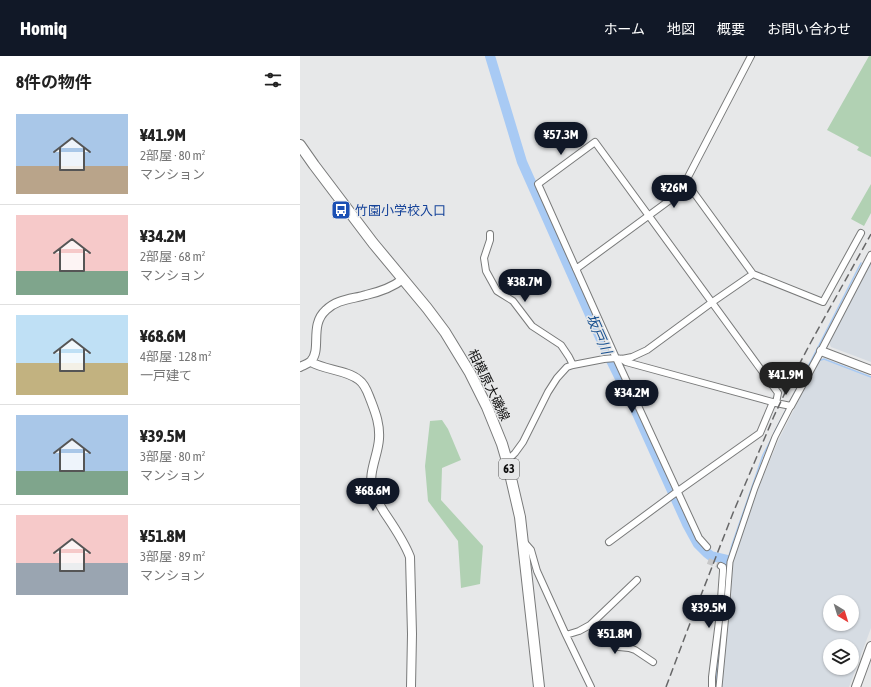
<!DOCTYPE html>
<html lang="ja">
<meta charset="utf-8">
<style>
body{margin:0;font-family:"Asap Condensed","Noto Sans JP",sans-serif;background:#f2f2f2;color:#222;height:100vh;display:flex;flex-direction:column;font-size:15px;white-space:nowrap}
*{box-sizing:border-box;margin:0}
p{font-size:13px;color:#767676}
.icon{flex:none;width:22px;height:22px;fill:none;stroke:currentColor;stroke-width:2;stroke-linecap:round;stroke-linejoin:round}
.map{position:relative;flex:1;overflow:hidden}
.details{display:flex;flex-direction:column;background:#fff;width:300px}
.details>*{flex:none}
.needle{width:26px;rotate:142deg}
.buttons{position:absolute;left:523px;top:539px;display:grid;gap:8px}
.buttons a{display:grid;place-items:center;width:36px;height:36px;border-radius:50%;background:#fff;box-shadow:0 1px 3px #0004;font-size:20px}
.price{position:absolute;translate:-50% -34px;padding:0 9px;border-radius:14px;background:#111827;color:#fff;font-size:13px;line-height:26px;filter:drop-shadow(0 1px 2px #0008)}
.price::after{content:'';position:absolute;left:50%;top:24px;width:12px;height:9px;margin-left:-6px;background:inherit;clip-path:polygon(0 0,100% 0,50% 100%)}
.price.on{background:#222;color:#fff}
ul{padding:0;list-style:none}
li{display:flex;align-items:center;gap:12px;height:100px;padding:0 16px}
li+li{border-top:1px solid #e0e0e0}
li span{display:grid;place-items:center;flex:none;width:112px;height:80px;border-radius:0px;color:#555}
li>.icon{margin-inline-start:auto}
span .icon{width:48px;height:48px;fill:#fffc;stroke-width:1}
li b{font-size:17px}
h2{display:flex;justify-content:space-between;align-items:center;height:48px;padding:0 16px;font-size:17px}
header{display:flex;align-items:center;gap:24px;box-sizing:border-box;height:56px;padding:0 20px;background:#111827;color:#fff}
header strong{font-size:19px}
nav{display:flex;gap:22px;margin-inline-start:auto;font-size:14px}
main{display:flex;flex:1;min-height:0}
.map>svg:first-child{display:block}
.built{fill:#d6dce3;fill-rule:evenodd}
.green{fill:#b1d1b3}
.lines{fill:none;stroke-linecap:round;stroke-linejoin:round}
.stream{stroke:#a8caf4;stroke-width:1.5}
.river{stroke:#a8caf4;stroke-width:10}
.minor-tunnel{stroke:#c7c7c8;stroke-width:6;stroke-dasharray:6 3;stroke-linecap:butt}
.pedestrian-casing{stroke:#797a7a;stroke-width:7}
.minor-casing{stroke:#797a7a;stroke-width:8}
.tertiary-casing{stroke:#797a7a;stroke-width:10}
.primary-casing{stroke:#797a7a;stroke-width:12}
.pedestrian{stroke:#fff;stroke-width:5}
.minor{stroke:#fff;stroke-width:6}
.tertiary{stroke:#fff;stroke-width:8}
.primary{stroke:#fff;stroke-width:10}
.rail{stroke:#676768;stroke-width:1.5;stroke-dasharray:8 4;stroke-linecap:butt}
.labels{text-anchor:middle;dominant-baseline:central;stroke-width:3;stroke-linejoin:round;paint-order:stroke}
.shield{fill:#e7e8e9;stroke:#505050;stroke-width:1}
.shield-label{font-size:12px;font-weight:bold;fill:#0f0f0f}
.transit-label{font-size:13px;fill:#164399;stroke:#e7e8e9;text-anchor:start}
.street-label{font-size:13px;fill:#0f0f0f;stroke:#e7e8e9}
.water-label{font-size:14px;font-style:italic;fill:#1a5291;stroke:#e7e8e9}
</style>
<header>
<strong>Homiq</strong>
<nav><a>ホーム</a><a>地図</a><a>概要</a><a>お問い合わせ</a></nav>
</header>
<main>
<section class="details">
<h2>8件の物件<svg class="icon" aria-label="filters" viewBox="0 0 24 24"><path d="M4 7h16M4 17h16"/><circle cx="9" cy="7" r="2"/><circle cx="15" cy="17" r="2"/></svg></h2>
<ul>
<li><span style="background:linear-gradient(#a9c7e8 65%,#b9a48a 0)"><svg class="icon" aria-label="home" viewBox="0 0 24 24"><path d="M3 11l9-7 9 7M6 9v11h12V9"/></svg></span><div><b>¥41.9M</b><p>2部屋 · 80 m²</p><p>マンション</p></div></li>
<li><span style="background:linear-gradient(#f6c9c9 70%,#7fa58c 0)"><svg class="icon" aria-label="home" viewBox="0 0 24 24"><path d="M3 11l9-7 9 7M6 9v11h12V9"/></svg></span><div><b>¥34.2M</b><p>2部屋 · 68 m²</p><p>マンション</p></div></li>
<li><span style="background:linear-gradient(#bfe0f5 60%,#c2b280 0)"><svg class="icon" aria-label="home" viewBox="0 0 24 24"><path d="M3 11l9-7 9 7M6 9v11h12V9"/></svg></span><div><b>¥68.6M</b><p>4部屋 · 128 m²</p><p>一戸建て</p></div></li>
<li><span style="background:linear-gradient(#a9c7e8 70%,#7fa58c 0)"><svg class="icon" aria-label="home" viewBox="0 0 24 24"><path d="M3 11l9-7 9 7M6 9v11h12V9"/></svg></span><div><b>¥39.5M</b><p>3部屋 · 80 m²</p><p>マンション</p></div></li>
<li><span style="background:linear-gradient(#f6c9c9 60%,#9aa5b1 0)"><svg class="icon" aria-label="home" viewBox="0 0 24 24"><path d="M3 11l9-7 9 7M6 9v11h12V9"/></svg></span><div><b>¥51.8M</b><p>3部屋 · 89 m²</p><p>マンション</p></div></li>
</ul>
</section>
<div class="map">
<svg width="571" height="631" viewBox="0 0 571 631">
<rect width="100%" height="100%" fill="#e7e8e9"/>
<!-- built -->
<path class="built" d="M571,205V306L531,291L529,286Z
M524,303L571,320V572L549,631H422L432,504L460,428L479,383L519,304ZM530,546H552V568H530ZM530,590H552V612H530Z"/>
<!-- green -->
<path class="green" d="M569,0H571V101L557,94L559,91L527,74Z
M571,128V157L564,170L551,163Z
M142,364L148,373L161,404L142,412L141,444L183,490L180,528L161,532L158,485L128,445L125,410L130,365Z"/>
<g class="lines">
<!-- stream -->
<path class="stream" d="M518,305L524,303L571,321
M490,346L561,207
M474,377L487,352
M428,504L432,489L463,399L473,380"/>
<!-- river -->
<path class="river" d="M190,0L222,106L302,286L335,353L387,468L398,488L407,497L411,500L428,504L422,563
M415,631L420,579"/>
<!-- minor-tunnel -->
<path class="minor-tunnel" d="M408,505L421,510"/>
<defs>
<path id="pedestrian" d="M419,631L426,558L430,506L455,432L475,381L491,350"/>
<path id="minor" d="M190,178V184L184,202L186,215L197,235L213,245L232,270L261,289L269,301L273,309
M276,213L389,130
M453,218L523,246L561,177
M322,303L326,306L476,347L491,350L521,295L571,199
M207,405L215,397L223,386L248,336L257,322L267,311L273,309L304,303L316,302L322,303L332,301L347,294L411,247L453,218L389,130L387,123L451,0
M224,486L231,494L237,515L266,579L291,631
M309,486L378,435L460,377L473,346
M407,491L399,482L316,302L238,128L295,86L478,337L476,347
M290,569L319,591L329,592L335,594L353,606
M266,579L279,575L290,569L337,524
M412,631V621L420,557L423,515V511L421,510"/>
<path id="tertiary" d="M521,295L571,314
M11,306C25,314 47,314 59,324C66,329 68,338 71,345C76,358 80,369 79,383C78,400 67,418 73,435C75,442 80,449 84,456C94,471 104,485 110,501L112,578L111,631
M0,311C4,309 8,308 11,305C22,293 9,269 26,254C37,243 53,243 66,239C79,236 93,231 103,223
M556,631L571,590"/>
<path id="primary" d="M0,89L14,109L73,187L127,252L145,276L170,317L187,351L202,388L207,405L220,461L239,631"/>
</defs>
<!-- pedestrian casing -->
<use href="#pedestrian" class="pedestrian-casing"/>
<!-- minor casing -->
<use href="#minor" class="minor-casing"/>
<!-- tertiary casing -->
<use href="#tertiary" class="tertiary-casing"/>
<!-- primary casing -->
<use href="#primary" class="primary-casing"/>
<!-- pedestrian -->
<use href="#pedestrian" class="pedestrian"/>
<!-- minor -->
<use href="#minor" class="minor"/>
<!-- tertiary -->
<use href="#tertiary" class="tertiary"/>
<!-- primary -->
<use href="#primary" class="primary"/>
<!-- rail -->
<path class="rail" d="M366,631L389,570L433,457L474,360L492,322L511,286L571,178"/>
</g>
<!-- icons -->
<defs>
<symbol id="bus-square" viewBox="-11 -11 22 22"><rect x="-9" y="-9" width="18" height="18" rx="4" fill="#1a4fb4" stroke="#e7e8e9"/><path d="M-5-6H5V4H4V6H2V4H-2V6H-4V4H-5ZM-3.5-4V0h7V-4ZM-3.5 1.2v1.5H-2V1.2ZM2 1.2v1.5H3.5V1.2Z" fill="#fff"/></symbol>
</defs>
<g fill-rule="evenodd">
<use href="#bus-square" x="30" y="143" width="22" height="22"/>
</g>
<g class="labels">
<!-- shield labels -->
<rect class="shield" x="199" y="403" width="20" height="20" rx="3"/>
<g class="shield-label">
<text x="209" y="413">63</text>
</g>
<!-- transit labels -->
<g class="transit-label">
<text x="55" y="154">竹園小学校入口</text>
</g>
<!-- street labels -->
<g class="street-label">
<text transform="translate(189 329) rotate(64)">相模原大磯線</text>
</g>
<!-- water labels -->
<g class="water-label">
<text transform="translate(299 278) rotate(66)">坂戸川</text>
</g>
</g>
</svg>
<div class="buttons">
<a><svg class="needle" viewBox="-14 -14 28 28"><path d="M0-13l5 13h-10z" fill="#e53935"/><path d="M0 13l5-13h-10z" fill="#767676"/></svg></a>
<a><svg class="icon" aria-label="layers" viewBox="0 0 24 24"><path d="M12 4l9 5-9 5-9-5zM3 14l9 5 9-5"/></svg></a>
</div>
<b class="price" style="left:261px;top:100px">¥57.3M</b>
<b class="price" style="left:374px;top:153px">¥26M</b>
<b class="price" style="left:225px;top:247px">¥38.7M</b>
<b class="price on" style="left:486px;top:340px">¥41.9M</b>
<b class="price" style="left:332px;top:358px">¥34.2M</b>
<b class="price" style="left:73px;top:456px">¥68.6M</b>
<b class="price" style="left:409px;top:573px">¥39.5M</b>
<b class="price" style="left:315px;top:599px">¥51.8M</b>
</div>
</main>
